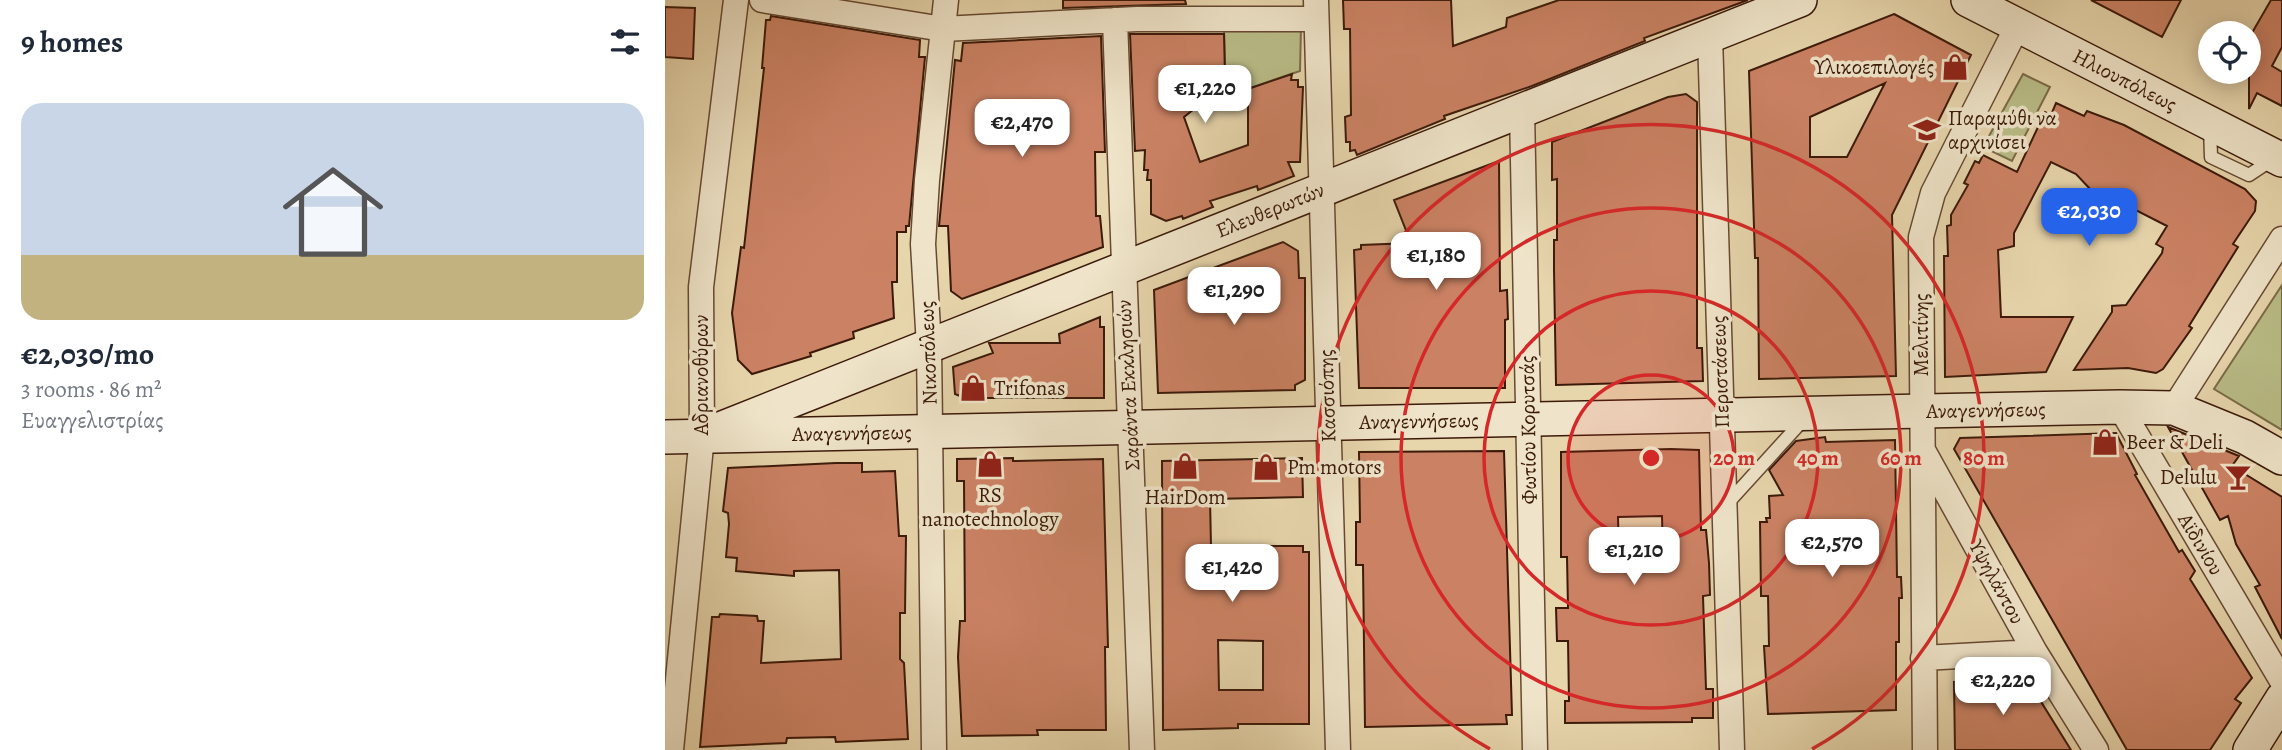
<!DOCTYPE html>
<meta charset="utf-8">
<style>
body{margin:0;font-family:Alegreya,serif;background:#f2f2f3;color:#1f2937;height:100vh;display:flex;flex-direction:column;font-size:26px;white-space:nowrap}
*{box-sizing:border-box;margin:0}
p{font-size:23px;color:#747a83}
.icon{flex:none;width:38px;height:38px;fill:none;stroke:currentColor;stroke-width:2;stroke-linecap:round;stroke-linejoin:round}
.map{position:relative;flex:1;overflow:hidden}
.sheet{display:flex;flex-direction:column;background:#fff;width:665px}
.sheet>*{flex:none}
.tools{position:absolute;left:1533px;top:21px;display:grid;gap:14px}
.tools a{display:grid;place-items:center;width:63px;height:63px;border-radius:50%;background:#fff;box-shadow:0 4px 18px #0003;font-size:35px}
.price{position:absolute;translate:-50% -60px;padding:0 16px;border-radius:14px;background:#fff;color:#222;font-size:23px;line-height:46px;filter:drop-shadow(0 2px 4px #0008)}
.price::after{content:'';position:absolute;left:50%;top:42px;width:21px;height:16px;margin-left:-10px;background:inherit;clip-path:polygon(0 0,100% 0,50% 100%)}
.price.active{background:#2563eb;color:#fff}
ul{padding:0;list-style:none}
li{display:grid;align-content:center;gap:14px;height:371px;padding:0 21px}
li span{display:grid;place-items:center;height:217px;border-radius:21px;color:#555}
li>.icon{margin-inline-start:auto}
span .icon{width:126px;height:126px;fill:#fffc;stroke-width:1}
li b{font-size:30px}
h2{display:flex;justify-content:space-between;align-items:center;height:84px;padding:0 21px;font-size:30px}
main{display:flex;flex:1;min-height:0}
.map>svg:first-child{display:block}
.green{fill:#b9bc87;stroke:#7a6b48;stroke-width:2}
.building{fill:#cb8264;stroke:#3c1a0a;stroke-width:2;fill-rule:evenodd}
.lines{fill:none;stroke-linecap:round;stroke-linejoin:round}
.lane-casing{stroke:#674932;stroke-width:15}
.street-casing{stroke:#674932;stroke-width:27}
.secondary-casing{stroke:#3c1a0a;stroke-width:36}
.lane{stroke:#efe4c9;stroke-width:12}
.street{stroke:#efe4c9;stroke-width:24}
.secondary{stroke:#efe4c9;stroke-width:33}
.ring{fill:none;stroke:#d62828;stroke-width:3.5}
.labels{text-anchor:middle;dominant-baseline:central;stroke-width:7;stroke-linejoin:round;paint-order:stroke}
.poi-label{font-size:21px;fill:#3c1a0a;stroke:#efe4c9;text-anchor:start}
.street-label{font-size:21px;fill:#3c1a0a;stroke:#efe4c9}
.centre{fill:#d62828;stroke:#efe4c9;stroke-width:3.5}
.ring-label{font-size:21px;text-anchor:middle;font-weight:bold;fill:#d62828;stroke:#efe4c9;stroke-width:7;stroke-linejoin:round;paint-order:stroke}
</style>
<main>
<section class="sheet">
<h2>9 homes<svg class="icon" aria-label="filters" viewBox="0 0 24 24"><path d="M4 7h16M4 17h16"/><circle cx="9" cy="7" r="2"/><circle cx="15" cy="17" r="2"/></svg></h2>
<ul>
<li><span style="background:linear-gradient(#c9d6e8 70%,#c2b280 0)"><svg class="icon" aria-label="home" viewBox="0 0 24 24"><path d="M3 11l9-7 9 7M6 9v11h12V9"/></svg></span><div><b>€2,030/mo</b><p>3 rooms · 86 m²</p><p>Ευαγγελιστρίας</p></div></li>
</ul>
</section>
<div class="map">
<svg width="1617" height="750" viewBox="0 0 1617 750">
<rect width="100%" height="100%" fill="#e7d5ac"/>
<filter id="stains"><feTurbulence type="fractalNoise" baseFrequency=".00286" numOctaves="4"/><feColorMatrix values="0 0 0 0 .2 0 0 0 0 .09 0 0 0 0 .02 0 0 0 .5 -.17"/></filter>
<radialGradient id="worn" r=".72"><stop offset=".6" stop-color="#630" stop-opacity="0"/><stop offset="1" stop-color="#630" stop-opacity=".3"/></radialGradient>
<!-- green -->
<path class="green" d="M636,27L635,71L561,96L559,30Z
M1358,74L1385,87L1347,161L1318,147Z
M1617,285V430L1549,389Z"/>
<!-- building -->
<path class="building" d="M398,0H520L521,4L398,8Z
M678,0H786L788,46L841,27L842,18L894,0H1083L979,38L980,41L867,86L779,116L780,119L692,155L690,150L685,151V142H681L680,117L686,115L685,29H679Z
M1426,0H1516L1497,37Z
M1606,0H1617V47L1607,66L1617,72V106L1592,93L1584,109V38Z
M0,7L30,8L28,59L0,57Z
M1229,14L1306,55L1227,215L1231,376L1094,379L1093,258H1090L1084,71ZM1220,83L1182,157H1145V117Z
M106,16L255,40L254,57H260L244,226H241V232H232V282H227L229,318L188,332L189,338L145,353L146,356L87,374L73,360L67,313L76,247L79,248L99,68H97L101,20H105Z
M465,34H559L560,77L530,79L529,109L519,117L535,162L583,145V89L627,74L626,80H633V87H638L635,162H623L629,176L593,190L592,186L545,201L548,207L518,219L517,216L501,221L486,214V180H482L483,170H479L480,150L470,151Z
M436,36L440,152H430L431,216H435L438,247L297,299L286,291L283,226H274L290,60L296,61L298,43Z
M1021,94L1032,102V348H1037L1038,381L891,385L889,270V240H892V179L887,180V142L1003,97Z
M1391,103L1419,116L1422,111L1459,125L1580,189L1591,201L1590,211L1568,244L1573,247L1524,326L1527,328L1498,369L1491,373L1463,368L1409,370L1447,312V306L1461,305L1497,253L1498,248L1491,244L1502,226L1461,205L1454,221L1420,205L1427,191L1411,174L1386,162L1349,233V246L1333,250L1336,317H1408L1381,372L1280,377L1279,256H1283L1282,226L1286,225V215L1303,185L1299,183L1310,161L1314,163L1318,155L1352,172L1380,112L1386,115Z
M834,161L835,291L842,290L843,319L840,320V388H694L689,250L696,249V245L746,243L729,200Z
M618,242L633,251L634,278H640V380L630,385V390L493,393L489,290Z
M435,317V327H439V398H300L290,394L288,367L328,353L324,343H395L394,334Z
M1503,427L1574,456L1567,466L1617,497V639L1590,587L1595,585L1571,544L1563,516L1555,520Z
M1451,433L1472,474L1470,475L1514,552L1517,550L1530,571L1525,579L1587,678L1570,699L1576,703L1545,750H1462L1289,449L1295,438Z
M1160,437L1161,442L1230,440L1232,577H1236L1237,598H1234V642H1231V710L1103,714L1099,646H1104L1103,596H1096L1095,522H1102L1101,518H1105L1104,496L1118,495L1104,470L1131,441Z
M1006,449L1034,450L1036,530H1041L1044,563L1045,595L1038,596L1041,689H1048V718H1027V722L900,723V701H904L903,641H892L891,608H903L902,557H896V452ZM997,516L998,559H954L953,517Z
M839,451L847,715H841L842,724L700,727L698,565H691V522H695L694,452Z
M348,458V461L438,459L443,647H440L441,730H372L373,735L297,736L293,657L295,621H300L299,481H292V459Z
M637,458L638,497L545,499L546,546H638V552H644V724H573V728L498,730L497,461ZM553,640L598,641V690H554Z
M171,463H197V472L230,471L234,536H241L240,613H235V659L239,663L243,739L171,742L170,737L122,738L121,743L35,747L47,617H54L55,614L92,616L93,621H99L96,663L176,659L174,570L129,571V576L71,571L72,558L61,557L64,524L63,513L58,511L63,468Z
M1360,676L1406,750H1290L1289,682Z"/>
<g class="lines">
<defs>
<path id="lane" d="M1545,127L1546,157L1584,175L1608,159
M1060,506L1140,418"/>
<path id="street" d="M97,0L278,29L472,19H651
M651,0L673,750
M450,20L477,750
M1045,36L1067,750
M857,111L870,750
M1455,407L1617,681
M1509,408L1617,239
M1259,452L1370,652L1431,750
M1258,658L1370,652
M6,750L37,436L36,287L71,0
M269,750L264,346L258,244L262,180L281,0
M1260,750L1256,237L1268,193L1353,25"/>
<path id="secondary" d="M1303,0L1617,160
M55,429L1135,0
M0,437L1455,407L1509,408L1580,437L1617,458
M1585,750L1617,699"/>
</defs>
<!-- lane casing -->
<use href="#lane" class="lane-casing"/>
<!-- street casing -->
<use href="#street" class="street-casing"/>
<!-- secondary casing -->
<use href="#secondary" class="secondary-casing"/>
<!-- lane -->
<use href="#lane" class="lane"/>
<!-- street -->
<use href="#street" class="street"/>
<!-- secondary -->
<use href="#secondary" class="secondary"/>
</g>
<!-- distance rings -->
<circle cx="986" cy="458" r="83" fill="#d62828" fill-opacity=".12"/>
<g class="ring">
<circle cx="986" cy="458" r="83"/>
<circle cx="986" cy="458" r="167"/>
<circle cx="986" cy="458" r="250"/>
<path d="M825 749A333 333 0 1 1 1147 749"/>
</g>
<!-- icons -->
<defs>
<symbol id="shop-bare" viewBox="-9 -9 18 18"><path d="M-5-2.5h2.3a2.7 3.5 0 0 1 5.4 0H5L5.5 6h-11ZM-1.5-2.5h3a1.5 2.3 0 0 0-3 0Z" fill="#8f2418" stroke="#efe4c9" stroke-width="2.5" paint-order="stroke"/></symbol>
<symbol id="school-bare" viewBox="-9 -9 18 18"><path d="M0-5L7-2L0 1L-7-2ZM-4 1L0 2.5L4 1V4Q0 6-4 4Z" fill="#8f2418" stroke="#efe4c9" stroke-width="2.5" paint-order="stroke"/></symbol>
<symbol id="bar-bare" viewBox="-9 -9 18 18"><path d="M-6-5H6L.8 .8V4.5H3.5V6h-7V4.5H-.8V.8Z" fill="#8f2418" stroke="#efe4c9" stroke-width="2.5" paint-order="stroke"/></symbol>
</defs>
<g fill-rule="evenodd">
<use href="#shop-bare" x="1271" y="48" width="38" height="38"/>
<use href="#school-bare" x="1243" y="111" width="38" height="38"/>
<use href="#shop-bare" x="289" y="369" width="38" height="38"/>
<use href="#shop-bare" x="1421" y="423" width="38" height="38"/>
<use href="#shop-bare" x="306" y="445" width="38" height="38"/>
<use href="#shop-bare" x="501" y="447" width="38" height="38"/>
<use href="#shop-bare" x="582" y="448" width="38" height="38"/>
<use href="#bar-bare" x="1554" y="458" width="38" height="38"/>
</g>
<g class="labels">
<!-- poi labels -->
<g class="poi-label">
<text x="1269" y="67" text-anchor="end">Υλικοεπιλογές</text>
<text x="1283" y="118">Παραμύθι να<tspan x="1283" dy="24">αρχινίσει</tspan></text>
<text x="329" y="388">Trifonas</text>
<text x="1461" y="442">Beer &amp; Deli</text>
<text x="622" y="467">Pm motors</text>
<text x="1552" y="477" text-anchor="end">Delulu</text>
<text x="325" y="495" text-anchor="middle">RS<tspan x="325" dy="24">nanotechnology</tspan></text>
<text x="520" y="497" text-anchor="middle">HairDom</text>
</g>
<!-- street labels -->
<g class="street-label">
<text transform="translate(1460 80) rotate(27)">Ηλιουπόλεως</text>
<text transform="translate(605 210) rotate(-22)">Ελευθερωτών</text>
<text transform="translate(1256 335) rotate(-90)">Μελιτίνης</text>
<text transform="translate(263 353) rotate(-92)">Νικοπόλεως</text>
<text transform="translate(1055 372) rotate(-92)">Περιστάσεως</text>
<text transform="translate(36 375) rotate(-90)">Αδριανοθύρων</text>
<text transform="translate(463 385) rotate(-93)">Σαράντα Εκκλησιών</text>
<text transform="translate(662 396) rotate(-92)">Κασσιόπης</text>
<text transform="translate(1321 410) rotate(-1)">Αναγεννήσεως</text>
<text transform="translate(754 421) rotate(-1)">Αναγεννήσεως</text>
<text transform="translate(863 430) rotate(-91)">Φωτίου Κορυτσάς</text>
<text transform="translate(187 433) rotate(-1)">Αναγεννήσεως</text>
<text transform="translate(1536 544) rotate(59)">Αϊδινίου</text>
<text transform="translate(1332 582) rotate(61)">Υψηλάντου</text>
</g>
</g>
<circle cx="986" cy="458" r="10" class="centre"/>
<g class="ring-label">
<text x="1069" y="465">20 m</text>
<text x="1153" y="465">40 m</text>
<text x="1236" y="465">60 m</text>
<text x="1319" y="465">80 m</text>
</g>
<rect width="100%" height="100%" filter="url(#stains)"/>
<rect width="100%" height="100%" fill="url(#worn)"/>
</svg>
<div class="tools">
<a><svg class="icon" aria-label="locate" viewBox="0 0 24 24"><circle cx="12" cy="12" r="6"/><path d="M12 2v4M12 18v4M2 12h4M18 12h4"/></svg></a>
</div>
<b class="price" style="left:540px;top:125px">€1,220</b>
<b class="price" style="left:357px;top:159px">€2,470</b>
<b class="price active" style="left:1424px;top:248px">€2,030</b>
<b class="price" style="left:771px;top:292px">€1,180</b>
<b class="price" style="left:569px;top:327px">€1,290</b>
<b class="price" style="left:1167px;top:579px">€2,570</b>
<b class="price" style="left:969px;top:587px">€1,210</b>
<b class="price" style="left:567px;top:604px">€1,420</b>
<b class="price" style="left:1338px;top:717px">€2,220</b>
</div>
</main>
